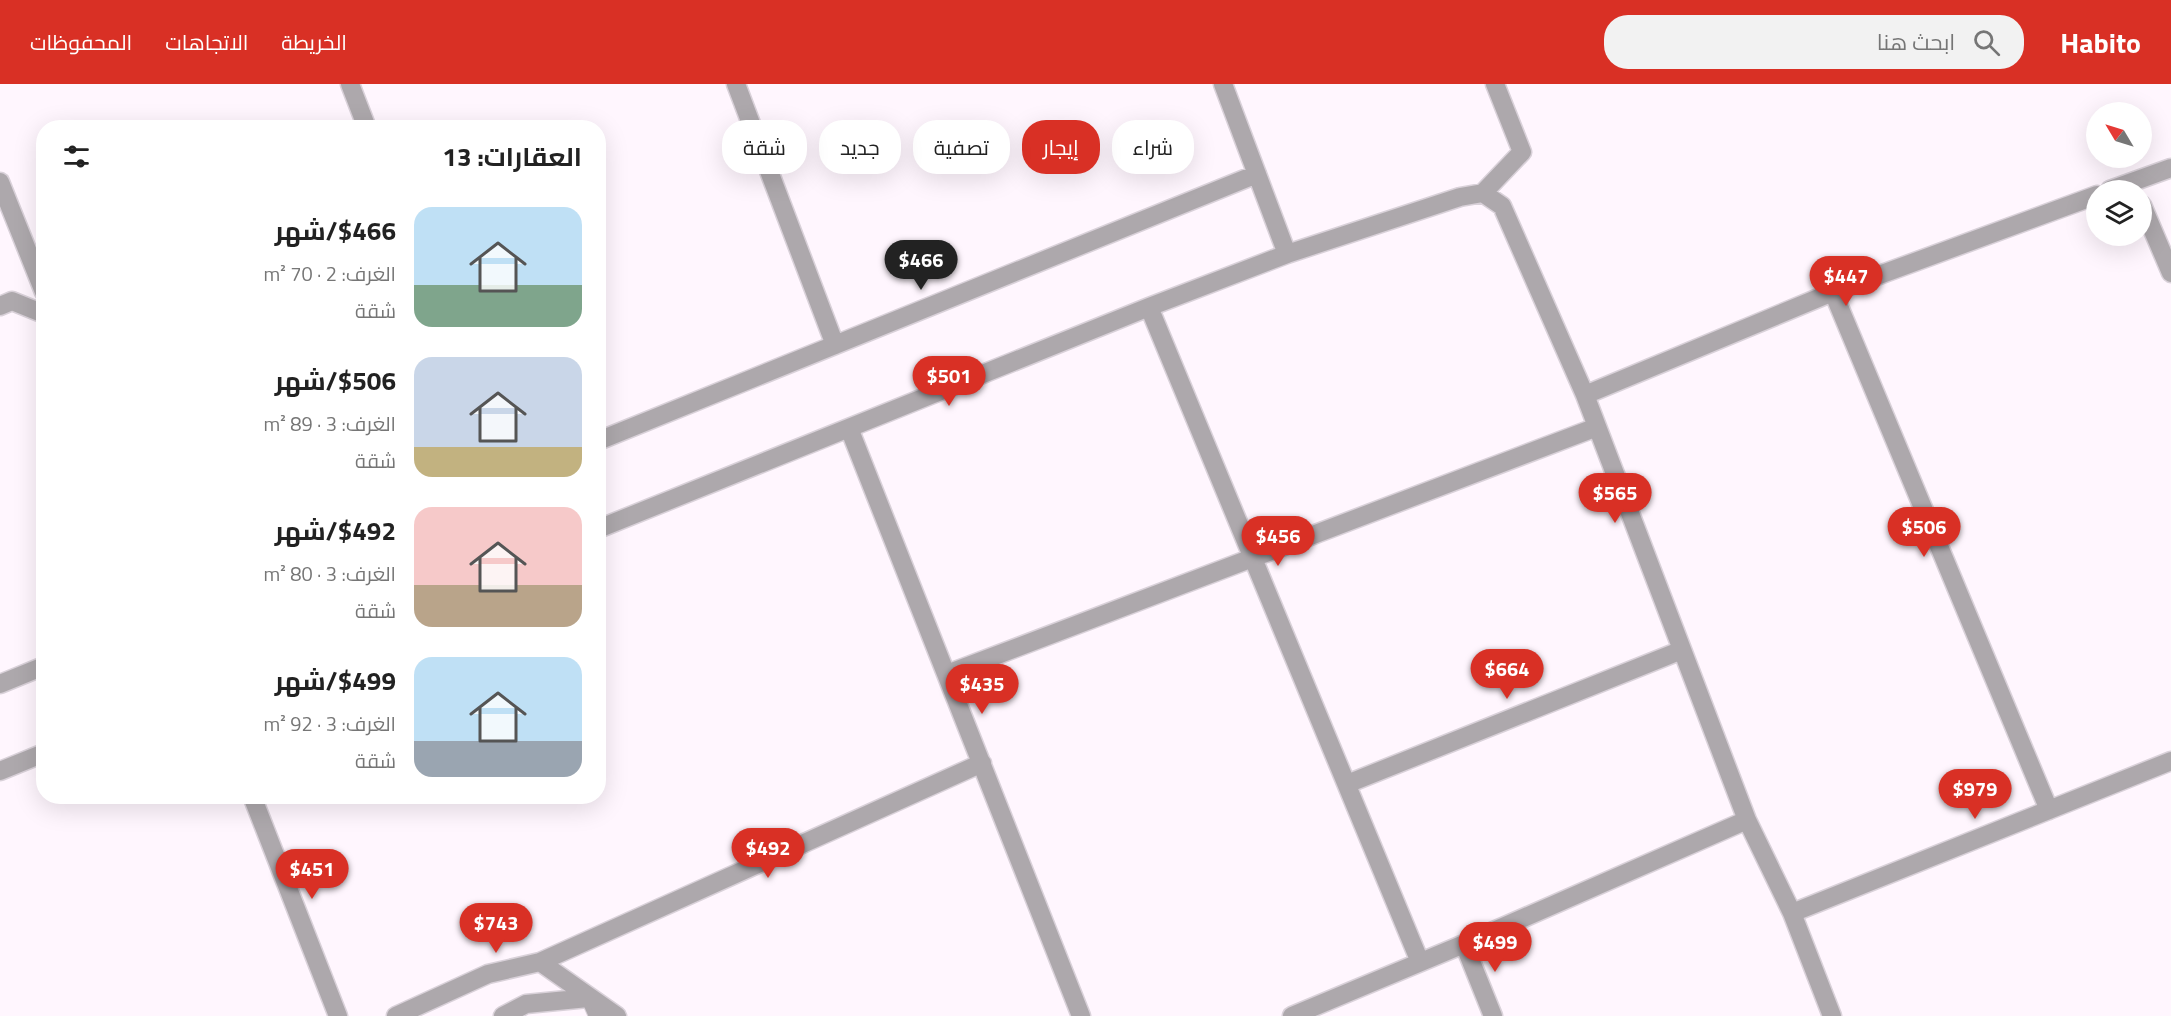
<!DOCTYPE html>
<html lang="ar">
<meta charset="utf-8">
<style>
body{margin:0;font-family:"Titillium Web",Cairo,sans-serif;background:#f2f2f2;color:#222;direction:rtl;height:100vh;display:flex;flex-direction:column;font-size:22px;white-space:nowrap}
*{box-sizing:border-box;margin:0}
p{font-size:20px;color:#767676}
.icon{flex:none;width:33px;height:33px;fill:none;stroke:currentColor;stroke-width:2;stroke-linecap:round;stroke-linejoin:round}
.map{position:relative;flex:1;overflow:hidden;direction:ltr}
.sheet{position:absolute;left:36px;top:36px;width:570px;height:684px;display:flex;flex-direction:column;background:#fff;border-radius:24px;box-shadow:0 6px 24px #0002;direction:rtl}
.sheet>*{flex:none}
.guide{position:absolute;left:624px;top:36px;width:570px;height:54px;direction:rtl;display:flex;gap:12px}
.needle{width:39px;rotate:308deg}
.buttons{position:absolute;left:2086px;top:18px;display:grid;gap:12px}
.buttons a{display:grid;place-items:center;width:66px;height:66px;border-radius:50%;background:#fff;box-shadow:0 6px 24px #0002;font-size:30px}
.price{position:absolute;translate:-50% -51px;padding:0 14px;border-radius:21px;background:#d93025;color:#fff;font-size:20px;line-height:39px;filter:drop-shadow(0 2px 3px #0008)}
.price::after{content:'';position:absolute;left:50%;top:36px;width:18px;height:14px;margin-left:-9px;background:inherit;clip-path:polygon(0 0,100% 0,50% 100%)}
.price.current{background:#222;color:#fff}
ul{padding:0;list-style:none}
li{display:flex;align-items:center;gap:18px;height:150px;padding:0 24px}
li span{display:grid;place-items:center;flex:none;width:168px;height:120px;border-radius:18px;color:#555}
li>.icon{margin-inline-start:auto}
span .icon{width:72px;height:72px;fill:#fffc;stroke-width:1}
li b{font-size:26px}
h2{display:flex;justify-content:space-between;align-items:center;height:72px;padding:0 24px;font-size:26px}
.chip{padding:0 21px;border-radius:24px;background:#fff;box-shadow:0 6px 24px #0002;font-size:21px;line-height:54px}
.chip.current{background:#d93025;color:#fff}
header{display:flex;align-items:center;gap:36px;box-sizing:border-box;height:84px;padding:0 30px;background:#d93025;color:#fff}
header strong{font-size:28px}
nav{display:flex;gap:33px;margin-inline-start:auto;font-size:21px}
.search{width:420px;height:54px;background:#f2f2f2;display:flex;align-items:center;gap:15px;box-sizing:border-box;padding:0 21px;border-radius:24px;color:#767676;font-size:22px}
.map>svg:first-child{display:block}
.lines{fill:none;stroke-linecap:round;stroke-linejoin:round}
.lane-casing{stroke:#d9d1d9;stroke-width:16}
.street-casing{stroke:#d9d1d9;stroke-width:21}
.lane{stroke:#ada8ac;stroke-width:14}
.street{stroke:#ada8ac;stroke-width:18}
</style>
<header>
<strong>Habito</strong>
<div class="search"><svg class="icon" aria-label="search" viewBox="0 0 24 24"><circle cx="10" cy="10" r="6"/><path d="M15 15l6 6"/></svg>ابحث هنا</div>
<nav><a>الخريطة</a><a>الاتجاهات</a><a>المحفوظات</a></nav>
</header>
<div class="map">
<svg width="2171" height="932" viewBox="0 0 2171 932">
<rect width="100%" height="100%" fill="#fff6fe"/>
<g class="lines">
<defs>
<path id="lane" d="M588,914L596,932"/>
<path id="street" d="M350,0L367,44
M736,0L835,261
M1223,0L1287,170
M0,98L44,208
M2110,106L2171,84
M1483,109L1522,68L1495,0
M2142,121L2171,189
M1833,208L2049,726
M0,222L12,217L44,230
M1149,223L1420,878
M1585,311L1833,208L2097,111
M849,344L1081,932
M598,357L1257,90
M598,445L1149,223L1287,170L1460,113L1483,109L1502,122L1585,311L1747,736L1792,829L1832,932
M947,590L1597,343
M0,600L44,582
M0,687L44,669
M1347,700L1682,566
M252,712L338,932
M1792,829L2171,677
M1464,860L1493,932
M540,878L982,679
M396,932L488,890L540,878L617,932
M503,932L526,920L588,914
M1292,932L1464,860L1747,736"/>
</defs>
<!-- lane casing -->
<use href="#lane" class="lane-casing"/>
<!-- street casing -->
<use href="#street" class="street-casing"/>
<!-- lane -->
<use href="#lane" class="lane"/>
<!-- street -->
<use href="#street" class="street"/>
</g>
</svg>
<div class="buttons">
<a><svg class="needle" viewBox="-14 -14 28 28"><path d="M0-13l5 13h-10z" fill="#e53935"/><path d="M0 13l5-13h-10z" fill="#767676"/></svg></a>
<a><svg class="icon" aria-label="layers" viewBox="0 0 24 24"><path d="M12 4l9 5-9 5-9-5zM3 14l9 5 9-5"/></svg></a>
</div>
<b class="price current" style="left:921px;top:207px">$466</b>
<b class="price" style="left:1846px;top:223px">$447</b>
<b class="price" style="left:949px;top:323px">$501</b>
<b class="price" style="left:1615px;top:440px">$565</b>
<b class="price" style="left:1924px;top:474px">$506</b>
<b class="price" style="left:1278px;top:483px">$456</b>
<b class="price" style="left:1507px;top:616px">$664</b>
<b class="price" style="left:982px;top:631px">$435</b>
<b class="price" style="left:1975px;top:736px">$979</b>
<b class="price" style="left:768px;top:795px">$492</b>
<b class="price" style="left:312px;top:816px">$451</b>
<b class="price" style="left:496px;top:870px">$743</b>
<b class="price" style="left:1495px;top:889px">$499</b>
<div class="guide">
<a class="chip">شراء</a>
<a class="chip current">إيجار</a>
<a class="chip">تصفية</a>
<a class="chip">جديد</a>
<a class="chip">شقة</a>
</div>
<section class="sheet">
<h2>العقارات: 13<svg class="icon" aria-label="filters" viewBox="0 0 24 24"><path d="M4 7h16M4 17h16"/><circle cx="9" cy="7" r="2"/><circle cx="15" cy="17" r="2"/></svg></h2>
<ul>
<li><span style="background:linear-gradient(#bfe0f5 65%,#7fa58c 0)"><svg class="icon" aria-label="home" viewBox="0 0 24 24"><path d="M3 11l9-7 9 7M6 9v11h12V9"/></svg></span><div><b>$466/شهر</b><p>الغرف: 2 · 70 m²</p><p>شقة</p></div></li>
<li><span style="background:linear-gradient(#c9d6e8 75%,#c2b280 0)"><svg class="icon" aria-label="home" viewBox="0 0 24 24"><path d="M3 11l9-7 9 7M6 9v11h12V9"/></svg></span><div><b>$506/شهر</b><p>الغرف: 3 · 89 m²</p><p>شقة</p></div></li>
<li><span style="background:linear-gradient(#f6c9c9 65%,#b9a48a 0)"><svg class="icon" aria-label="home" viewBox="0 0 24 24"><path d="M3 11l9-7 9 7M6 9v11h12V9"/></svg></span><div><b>$492/شهر</b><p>الغرف: 3 · 80 m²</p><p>شقة</p></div></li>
<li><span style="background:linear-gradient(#bfe0f5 70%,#9aa5b1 0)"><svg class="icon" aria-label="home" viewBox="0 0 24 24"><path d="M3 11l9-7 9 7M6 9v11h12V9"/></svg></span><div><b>$499/شهر</b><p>الغرف: 3 · 92 m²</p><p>شقة</p></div></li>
</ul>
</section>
</div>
